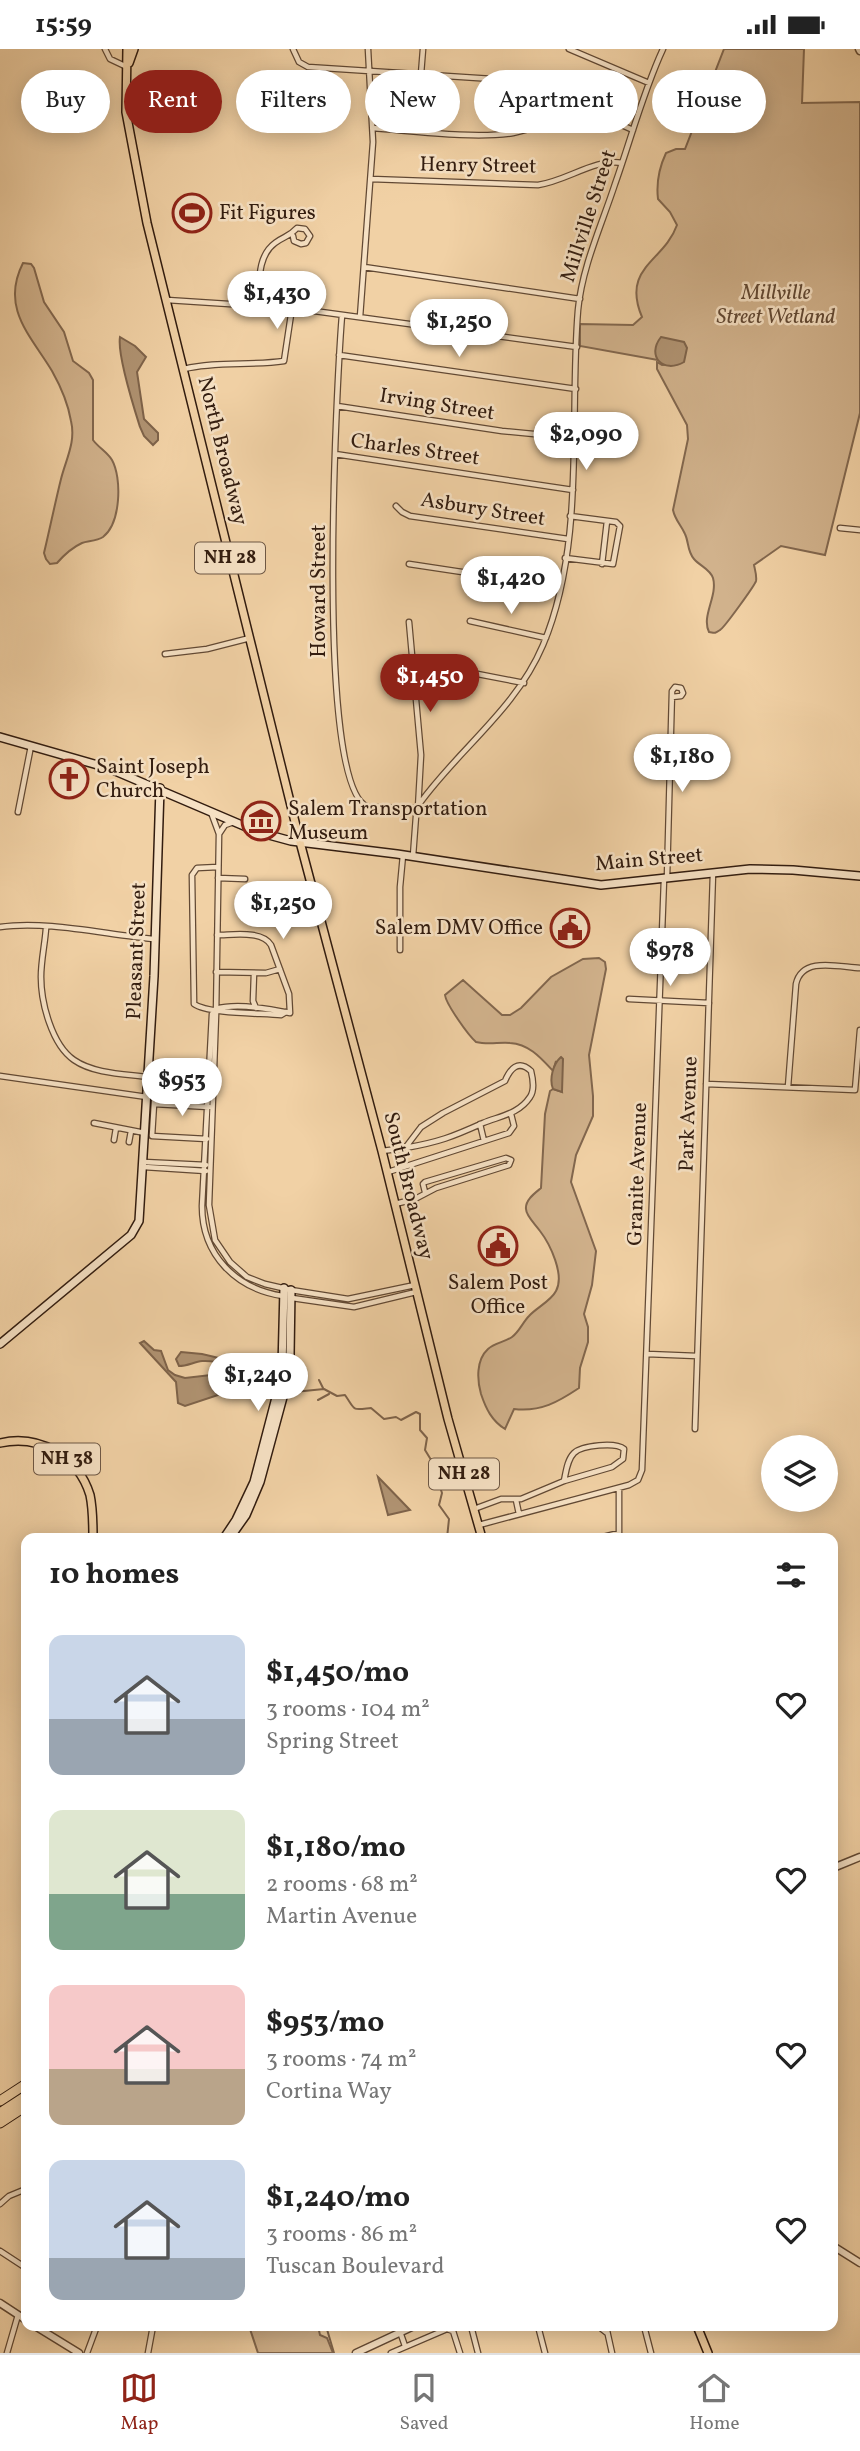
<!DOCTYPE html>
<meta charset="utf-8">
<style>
body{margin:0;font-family:Vollkorn,serif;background:#f2f2f2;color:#222;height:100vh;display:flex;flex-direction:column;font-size:26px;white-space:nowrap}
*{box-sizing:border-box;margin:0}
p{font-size:23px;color:#767676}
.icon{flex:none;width:38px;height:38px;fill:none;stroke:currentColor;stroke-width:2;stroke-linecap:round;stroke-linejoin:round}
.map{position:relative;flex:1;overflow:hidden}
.drawer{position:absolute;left:21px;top:1484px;width:817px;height:798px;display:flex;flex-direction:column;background:#fff;border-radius:14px;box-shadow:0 4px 18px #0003}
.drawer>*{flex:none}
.guide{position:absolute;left:21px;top:21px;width:819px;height:63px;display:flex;gap:14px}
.buttons{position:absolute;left:761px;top:1386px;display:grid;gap:14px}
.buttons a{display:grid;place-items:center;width:77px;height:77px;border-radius:50%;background:#fff;box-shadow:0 4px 18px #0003;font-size:35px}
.price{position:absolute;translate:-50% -60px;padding:0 16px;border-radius:24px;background:#fff;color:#222;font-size:23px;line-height:46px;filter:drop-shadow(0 2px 4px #0008)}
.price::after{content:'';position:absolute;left:50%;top:42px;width:21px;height:16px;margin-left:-10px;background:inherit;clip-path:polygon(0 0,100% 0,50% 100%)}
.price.on{background:#8f2418;color:#fff}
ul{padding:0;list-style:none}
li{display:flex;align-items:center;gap:21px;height:175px;padding:0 28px}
li span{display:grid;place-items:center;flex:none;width:196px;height:140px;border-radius:14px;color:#555}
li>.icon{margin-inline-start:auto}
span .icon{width:84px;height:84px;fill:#fffc;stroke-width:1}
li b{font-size:30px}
h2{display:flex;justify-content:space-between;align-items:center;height:84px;padding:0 28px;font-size:30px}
.chip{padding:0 24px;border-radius:32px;background:#fff;box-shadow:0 4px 18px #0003;font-size:24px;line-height:63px}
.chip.on{background:#8f2418;color:#fff}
.status{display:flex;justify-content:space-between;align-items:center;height:49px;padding:0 35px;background:#fff;direction:ltr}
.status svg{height:19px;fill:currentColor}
.tabs{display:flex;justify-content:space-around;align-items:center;height:98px;border-top:2px solid #e0e0e0;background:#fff;font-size:19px;color:#767676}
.tabs a{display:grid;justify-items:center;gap:4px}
.tabs .on{color:#8f2418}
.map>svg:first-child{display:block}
.green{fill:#d1b28c;stroke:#82674e;stroke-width:2}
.water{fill:#b09372;stroke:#7e634a;stroke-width:2}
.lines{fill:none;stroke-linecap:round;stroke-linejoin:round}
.stream{stroke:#7e634a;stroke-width:2}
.minor-casing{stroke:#624934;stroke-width:7}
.tertiary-casing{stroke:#624934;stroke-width:9}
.secondary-casing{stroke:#321c0f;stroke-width:10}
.primary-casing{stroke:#321c0f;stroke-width:10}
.motorway-casing{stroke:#321c0f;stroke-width:11}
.minor{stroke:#f6e1c4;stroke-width:4.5}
.tertiary{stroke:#f6e1c4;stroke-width:6}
.secondary{stroke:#f6e1c4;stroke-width:7}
.primary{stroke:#f1d1a5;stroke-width:7}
.motorway{stroke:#f1d1a5;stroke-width:9}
.labels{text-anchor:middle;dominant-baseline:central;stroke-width:5;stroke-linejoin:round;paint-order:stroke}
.shield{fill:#f6e1c4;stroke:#6d5745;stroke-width:2}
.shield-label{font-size:19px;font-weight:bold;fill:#321c0f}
.street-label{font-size:21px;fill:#321c0f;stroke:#f6e1c4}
.poi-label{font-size:21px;fill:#321c0f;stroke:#f6e1c4;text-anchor:start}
.park-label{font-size:21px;font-style:italic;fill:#624934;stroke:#f6e1c4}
</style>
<div class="status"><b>15:59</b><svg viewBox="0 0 49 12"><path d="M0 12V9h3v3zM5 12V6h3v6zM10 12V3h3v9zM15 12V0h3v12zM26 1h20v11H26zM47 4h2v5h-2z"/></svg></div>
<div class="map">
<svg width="860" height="2304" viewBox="0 0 860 2304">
<rect width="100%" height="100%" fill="#f1d1a5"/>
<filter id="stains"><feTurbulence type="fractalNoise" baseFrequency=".00286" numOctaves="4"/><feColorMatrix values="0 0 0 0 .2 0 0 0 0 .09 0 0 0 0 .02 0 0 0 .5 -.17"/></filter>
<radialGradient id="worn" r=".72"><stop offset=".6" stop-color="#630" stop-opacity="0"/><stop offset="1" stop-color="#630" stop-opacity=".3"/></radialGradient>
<!-- green -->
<path class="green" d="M724,0H804L802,54L860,53V364L825,506L781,497L754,516C755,521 757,527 756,532C755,536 724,579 720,581C714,585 715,584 709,583C701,567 718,547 713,529C710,520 700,517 694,510C687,502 689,493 685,485C681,476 675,471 673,461L688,390L687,376L657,320V313L662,316L680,315L580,297V275L633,276L642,268C621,218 664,213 677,176L670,163L658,150C656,133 659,119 666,104L676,100H685Z
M23,214L31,215L34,219L44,253L64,283L73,312L89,324L93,331V391C99,399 107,403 112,411C122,429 121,474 103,488C97,492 88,492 82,494C71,499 64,506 57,514L50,515L46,510L44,504C50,479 55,454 61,430C66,410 76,393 71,372C68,354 61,338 52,322C31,287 0,259 23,214Z
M599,909L605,913L606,920L589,1006L593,1047V1067L576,1106L571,1133L596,1202L592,1236L584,1265L588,1278V1293L580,1319L579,1339C558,1353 541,1363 514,1360L505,1380C492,1372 486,1360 481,1345C477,1331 476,1311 488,1300C494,1294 505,1293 512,1288C519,1283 523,1273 529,1267C536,1259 551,1252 556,1242C565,1226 550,1195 540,1182C536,1176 526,1167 526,1160C525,1151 535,1144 541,1139L545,1065L550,1042L553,1040L562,1043L556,1012L553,1022C541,1009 529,995 510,994C499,993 488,996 476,993C468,986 446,955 445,946L463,931L502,966H510L521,959L551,928L583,910Z
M249,2277H318L320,2286L327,2289L333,2304H258Z"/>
<!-- water -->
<path class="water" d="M120,288L135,297L146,308L137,323L144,370L158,384V391L153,396L144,387L140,378C134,359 117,306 120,288Z
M661,288L684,293L687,299L684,313C663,325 646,307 661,288Z
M561,1008L563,1010L562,1043L553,1040C549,1030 553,1015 561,1008Z
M144,1292L154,1301L161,1302L168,1321L175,1326L185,1329L211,1326L271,1336L270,1338L230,1342L185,1357L178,1354L176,1333L140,1294Z
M181,1303L202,1305L261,1319L271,1316L274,1320C252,1328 226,1310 202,1312C194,1313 187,1317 179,1317L176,1310Z
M378,1428L381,1431L410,1461L388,1466Z"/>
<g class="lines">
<!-- stream -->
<path class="stream" d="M319,1331L323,1339
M294,1343L324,1340L337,1347L345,1346C356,1362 351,1361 371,1359L384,1370L396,1368L401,1371L416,1363L420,1365V1381L427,1389L425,1401L433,1414L431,1430L433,1435L440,1438L442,1444L439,1456L449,1470L447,1489
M318,1351L329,1345
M326,2277L334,2304"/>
<defs>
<path id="minor" d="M105,0L110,10L127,18
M293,0L299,13L308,18L508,31L523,34L585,60
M569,0L649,34
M421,25L423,0
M373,79C414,82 474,90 513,84C537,79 562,69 585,60L633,81
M371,130L538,136C567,132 595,109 622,114
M364,218L580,250
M167,251L292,259L577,298
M258,257C260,236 256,208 275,194C284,187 289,188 297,179L305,180L310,187L306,194L301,195L294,192L293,187
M342,266C337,330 314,738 368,758L418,759L421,706L409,573
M360,268L373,93L368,0
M339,306L576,340
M184,320C217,312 250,317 284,312L292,259
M337,357L502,382L575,389
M335,405L573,441
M396,457L402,463L410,467L568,490
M840,479L860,481
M565,509L613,515L620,477L616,473L570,467
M409,515L561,538
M602,515L607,472
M470,572L546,589
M165,605L207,600L250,589
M462,622L524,634
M18,763L31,697
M212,766L219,785L216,966L209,1156L215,1191L230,1213L247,1228L265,1235L291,1241L348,1250L415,1236
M219,785L225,776L234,773
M413,807L416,767L420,754C460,699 516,660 543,596C586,494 569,369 578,261C582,218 602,175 615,135C631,90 643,43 663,0
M218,818L197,819L192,826L194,955C208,965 261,964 281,966L286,963
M218,829L245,830
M667,829L672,642L675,638L681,639L683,644L681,647L672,648
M0,878C47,871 107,886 155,890
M46,879C45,895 41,911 41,928C41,954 52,996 74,1011C94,1025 126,1025 148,1028
M400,901V838L403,806
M216,923L266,924L280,920
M254,924L253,952L256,959
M629,950L709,954
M216,960C235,954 271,960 290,964L289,945L271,896C262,881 233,886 217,886
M215,961L212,965L202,1157C202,1206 236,1240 283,1247
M0,1027L147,1048
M706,1035L855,1041L860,981
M788,1038L796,935C802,907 839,918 860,919
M154,1055L209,1058
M94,1074L145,1084
M480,1075L484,1092
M207,1090L152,1087L156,1023L210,1026
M114,1091L116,1079
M129,1093L131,1082
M382,1102L405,1099L421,1078L443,1064L505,1032C510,1020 518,1010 531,1022C533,1030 535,1041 530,1048C519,1065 500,1067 483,1074C452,1088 439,1093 405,1099
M144,1113L206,1116
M144,1118L206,1122
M388,1123L509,1084L514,1077L511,1065
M395,1155L415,1150L436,1139L509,1116L511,1111L506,1109L425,1133L423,1135L425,1143
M292,1249L354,1258L416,1243
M647,1305L697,1307
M695,1380L713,824
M516,1451L519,1465
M474,1460L501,1450H521L564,1432L612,1418L623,1410L624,1400C616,1393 582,1396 574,1404C567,1411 566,1423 564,1432
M479,1476L629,1436L638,1431L642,1421L664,830
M599,1489L619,1484V1439
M0,2155L9,2147L26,2140
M0,2202L26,2219
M398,2277L405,2297
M471,2277L478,2304
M538,2277L545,2304
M598,2277L607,2284
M606,2277L612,2304
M644,2277L651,2304
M538,2279L546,2277
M7,2304L18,2266
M87,2304L97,2277
M148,2304L153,2277
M391,2304L447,2280L453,2282L460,2304"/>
<path id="tertiary" d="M859,0L860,2
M833,1819L860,1808
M833,2197L860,2214
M0,2254L26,2271
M35,2277L79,2304
M356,2304L414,2277"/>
<path id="secondary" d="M0,688L108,719L258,783L291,792L397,805L601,836L750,820L793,821L860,827
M0,1295L131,1186L139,1172L154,927L160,739
M234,1483L246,1466L260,1433L286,1337L290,1306L291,1241
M224,1489L236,1471L254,1433L279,1337L282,1318L284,1239"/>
<path id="primary" d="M127,0L126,63L147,174L300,793L382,1102L448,1370L482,1489
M129,14L134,0
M0,1394C39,1385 78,1407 90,1446C93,1460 93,1475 93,1489
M697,2277L708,2304"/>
<path id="motorway" d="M0,2052L26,2035
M0,2064L26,2047
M0,2074L26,2057"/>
</defs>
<!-- minor casing -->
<use href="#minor" class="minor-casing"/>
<!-- tertiary casing -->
<use href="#tertiary" class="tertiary-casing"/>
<!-- secondary casing -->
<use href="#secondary" class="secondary-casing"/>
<!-- primary casing -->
<use href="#primary" class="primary-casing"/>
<!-- motorway casing -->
<use href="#motorway" class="motorway-casing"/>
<!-- minor -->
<use href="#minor" class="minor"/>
<!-- tertiary -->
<use href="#tertiary" class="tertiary"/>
<!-- secondary -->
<use href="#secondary" class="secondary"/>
<!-- primary -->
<use href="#primary" class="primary"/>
<!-- motorway -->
<use href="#motorway" class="motorway"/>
</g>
<!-- icons -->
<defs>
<symbol id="stadium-ring" viewBox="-11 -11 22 22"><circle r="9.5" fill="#f6e1c4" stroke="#8f2418" stroke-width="1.5"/><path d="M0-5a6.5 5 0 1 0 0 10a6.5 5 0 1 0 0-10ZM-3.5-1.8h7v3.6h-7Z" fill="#8f2418"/></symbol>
<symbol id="church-ring" viewBox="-11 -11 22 22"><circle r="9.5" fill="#f6e1c4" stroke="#8f2418" stroke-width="1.5"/><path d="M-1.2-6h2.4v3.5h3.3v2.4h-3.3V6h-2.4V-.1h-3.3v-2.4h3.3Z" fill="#8f2418"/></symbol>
<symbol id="museum-ring" viewBox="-11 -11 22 22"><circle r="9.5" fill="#f6e1c4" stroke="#8f2418" stroke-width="1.5"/><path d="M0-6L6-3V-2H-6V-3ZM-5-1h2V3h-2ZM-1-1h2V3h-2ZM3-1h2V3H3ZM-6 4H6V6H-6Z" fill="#8f2418"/></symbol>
<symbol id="civic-ring" viewBox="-11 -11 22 22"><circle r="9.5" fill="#f6e1c4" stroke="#8f2418" stroke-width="1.5"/><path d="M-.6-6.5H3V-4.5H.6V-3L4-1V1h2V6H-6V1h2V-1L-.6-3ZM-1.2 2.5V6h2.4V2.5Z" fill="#8f2418"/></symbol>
</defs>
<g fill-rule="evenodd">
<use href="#stadium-ring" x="170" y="142" width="44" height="44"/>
<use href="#church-ring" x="47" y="708" width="44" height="44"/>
<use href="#museum-ring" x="239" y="750" width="44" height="44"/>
<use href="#civic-ring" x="548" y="857" width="44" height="44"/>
<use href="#civic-ring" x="476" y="1175" width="44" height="44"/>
</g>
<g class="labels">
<!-- shield labels -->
<g class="shield">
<rect x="195" y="493.5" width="70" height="31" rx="5"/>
<rect x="34" y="1394.5" width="66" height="31" rx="5"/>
<rect x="429" y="1409.5" width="70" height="31" rx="5"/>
</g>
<g class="shield-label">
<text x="230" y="509">NH 28</text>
<text x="67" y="1410">NH 38</text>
<text x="464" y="1425">NH 28</text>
</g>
<!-- street labels -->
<g class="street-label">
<text transform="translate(478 117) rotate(1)">Henry Street</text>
<text transform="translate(589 167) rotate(-72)">Millville Street</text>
<text transform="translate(437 356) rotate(9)">Irving Street</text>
<text transform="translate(415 401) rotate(8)">Charles Street</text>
<text transform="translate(222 402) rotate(76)">North Broadway</text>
<text transform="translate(483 461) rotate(9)">Asbury Street</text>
<text transform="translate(319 542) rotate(-90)">Howard Street</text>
<text transform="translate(649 811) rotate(-5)">Main Street</text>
<text transform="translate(137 902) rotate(-88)">Pleasant Street</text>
<text transform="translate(689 1065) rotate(-88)">Park Avenue</text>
<text transform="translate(638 1125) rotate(-88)">Granite Avenue</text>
<text transform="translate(408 1137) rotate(76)">South Broadway</text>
</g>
<!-- poi labels -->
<g class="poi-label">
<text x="219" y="164">Fit Figures</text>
<text x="96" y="718">Saint Joseph<tspan x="96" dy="24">Church</tspan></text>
<text x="288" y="760">Salem Transportation<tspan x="288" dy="24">Museum</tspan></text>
<text x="543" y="879" text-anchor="end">Salem DMV Office</text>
<text x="498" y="1234" text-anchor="middle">Salem Post<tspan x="498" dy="24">Office</tspan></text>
</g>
<!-- park labels -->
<g class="park-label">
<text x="776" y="244">Millville<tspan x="776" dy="24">Street Wetland</tspan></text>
</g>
</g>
<rect width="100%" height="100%" filter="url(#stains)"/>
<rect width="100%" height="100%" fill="url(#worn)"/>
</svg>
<div class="buttons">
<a><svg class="icon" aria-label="layers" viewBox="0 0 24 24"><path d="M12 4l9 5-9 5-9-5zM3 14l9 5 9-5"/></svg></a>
</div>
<b class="price" style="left:277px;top:282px">$1,430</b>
<b class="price" style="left:459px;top:310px">$1,250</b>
<b class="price" style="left:586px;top:423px">$2,090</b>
<b class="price" style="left:511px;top:567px">$1,420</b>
<b class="price on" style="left:430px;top:665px">$1,450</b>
<b class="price" style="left:682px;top:745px">$1,180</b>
<b class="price" style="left:283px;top:892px">$1,250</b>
<b class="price" style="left:670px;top:939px">$978</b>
<b class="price" style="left:182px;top:1069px">$953</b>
<b class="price" style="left:258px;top:1364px">$1,240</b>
<div class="guide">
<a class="chip">Buy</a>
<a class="chip on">Rent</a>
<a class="chip">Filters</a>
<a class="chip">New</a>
<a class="chip">Apartment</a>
<a class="chip">House</a>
</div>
<section class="drawer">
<h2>10 homes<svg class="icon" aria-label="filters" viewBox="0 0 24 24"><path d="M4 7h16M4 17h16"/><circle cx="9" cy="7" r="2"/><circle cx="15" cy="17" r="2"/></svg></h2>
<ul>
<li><span style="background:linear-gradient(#c9d6e8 60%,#9aa5b1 0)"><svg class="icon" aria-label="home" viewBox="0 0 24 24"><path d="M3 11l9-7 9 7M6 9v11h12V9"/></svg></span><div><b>$1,450/mo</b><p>3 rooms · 104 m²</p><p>Spring Street</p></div><svg class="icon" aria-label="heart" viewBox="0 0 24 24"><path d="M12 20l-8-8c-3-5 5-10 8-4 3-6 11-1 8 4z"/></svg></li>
<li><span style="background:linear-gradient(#dfe7d0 60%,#7fa58c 0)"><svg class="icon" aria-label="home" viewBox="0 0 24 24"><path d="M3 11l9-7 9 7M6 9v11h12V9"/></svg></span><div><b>$1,180/mo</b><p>2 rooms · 68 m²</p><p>Martin Avenue</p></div><svg class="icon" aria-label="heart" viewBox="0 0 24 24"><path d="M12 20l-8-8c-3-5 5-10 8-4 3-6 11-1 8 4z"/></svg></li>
<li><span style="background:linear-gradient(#f6c9c9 60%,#b9a48a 0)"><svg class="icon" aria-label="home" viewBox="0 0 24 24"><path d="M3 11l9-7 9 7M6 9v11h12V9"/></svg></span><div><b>$953/mo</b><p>3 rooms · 74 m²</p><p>Cortina Way</p></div><svg class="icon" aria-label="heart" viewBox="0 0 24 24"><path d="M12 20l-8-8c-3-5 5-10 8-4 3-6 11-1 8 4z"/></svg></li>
<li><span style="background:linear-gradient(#c9d6e8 70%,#9aa5b1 0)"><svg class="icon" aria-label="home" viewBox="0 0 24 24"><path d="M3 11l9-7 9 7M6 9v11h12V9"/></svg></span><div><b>$1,240/mo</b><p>3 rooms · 86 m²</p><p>Tuscan Boulevard</p></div><svg class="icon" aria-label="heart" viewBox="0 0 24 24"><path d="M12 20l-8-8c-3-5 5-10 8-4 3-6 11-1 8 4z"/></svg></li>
</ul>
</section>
</div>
<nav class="tabs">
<a class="on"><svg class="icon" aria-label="map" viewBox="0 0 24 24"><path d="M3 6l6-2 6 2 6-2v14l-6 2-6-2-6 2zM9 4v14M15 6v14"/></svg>Map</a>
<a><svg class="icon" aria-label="saved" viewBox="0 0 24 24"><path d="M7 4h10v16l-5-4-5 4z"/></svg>Saved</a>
<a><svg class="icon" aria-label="home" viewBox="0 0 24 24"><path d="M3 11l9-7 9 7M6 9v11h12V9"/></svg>Home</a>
</nav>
